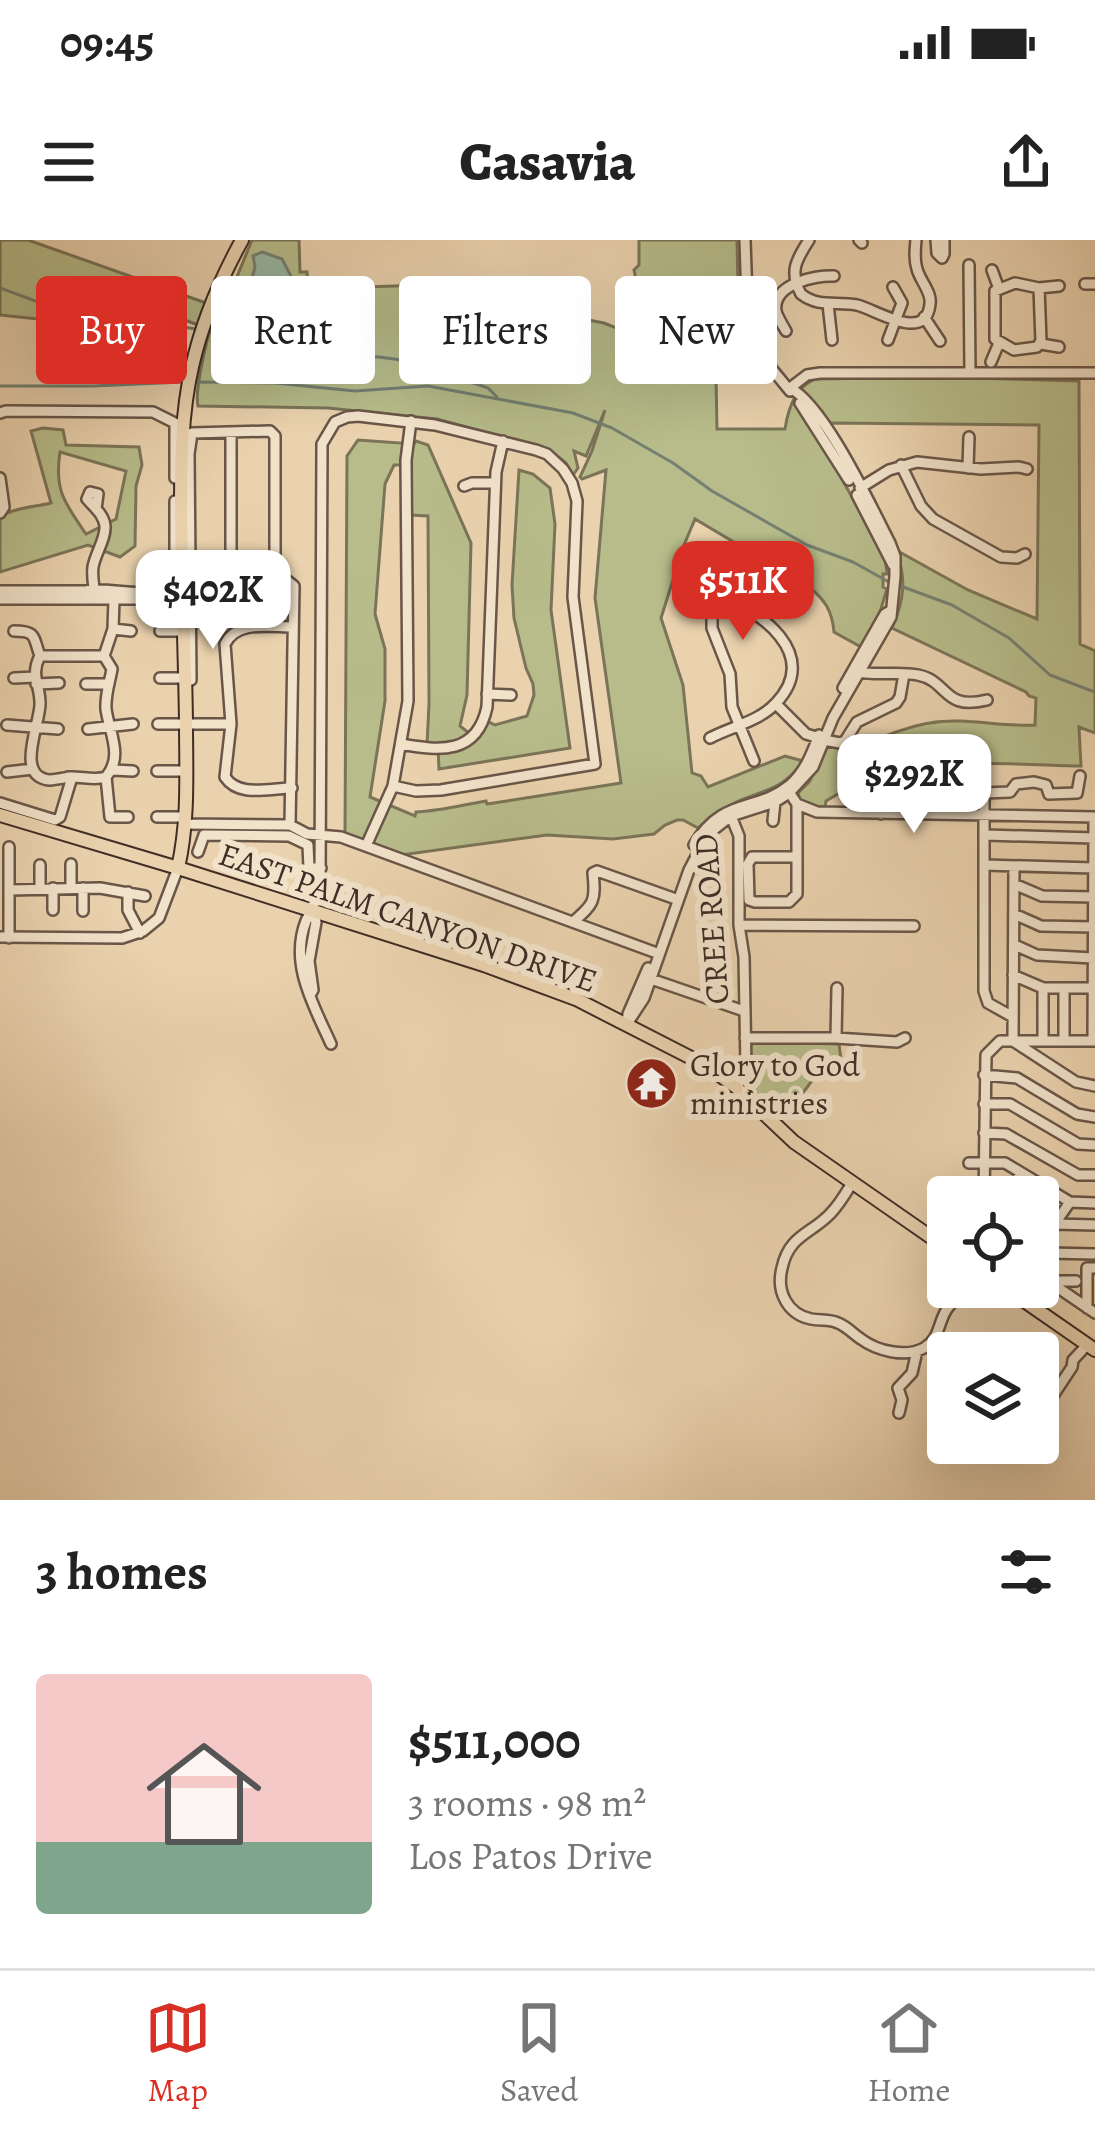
<!DOCTYPE html>
<meta charset="utf-8">
<style>
body{margin:0;font-family:Alegreya,serif;background:#f6f6f6;color:#222;height:100vh;display:flex;flex-direction:column;font-size:45px;white-space:nowrap}
*{box-sizing:border-box;margin:0}
p{font-size:39px;color:#767676}
.icon{flex:none;width:66px;height:66px;fill:none;stroke:currentColor;stroke-width:2;stroke-linecap:round;stroke-linejoin:round}
.map{position:relative;height:1260px;overflow:hidden}
.details{display:flex;flex-direction:column;background:#fff;flex:1}
.details>*{flex:none}
.hud{position:absolute;left:36px;top:36px;width:1023px;height:108px;display:flex;gap:24px}
.fabs{position:absolute;left:927px;top:936px;display:grid;gap:24px}
.fabs a{display:grid;place-items:center;width:132px;height:132px;border-radius:12px;background:#fff;box-shadow:0 12px 48px #0002;font-size:60px}
.price{position:absolute;translate:-50% -102px;padding:0 27px;border-radius:24px;background:#fff;color:#222;font-size:39px;line-height:78px;filter:drop-shadow(0 3px 6px #0008)}
.price::after{content:'';position:absolute;left:50%;top:72px;width:36px;height:27px;margin-left:-18px;background:inherit;clip-path:polygon(0 0,100% 0,50% 100%)}
.price.current{background:#d93025;color:#fff}
ul{padding:0;list-style:none}
li{display:flex;align-items:center;gap:36px;height:300px;padding:0 36px}
li+li{border-top:3px solid #e0e0e0}
li span{display:grid;place-items:center;flex:none;width:336px;height:240px;border-radius:12px;color:#555}
li>.icon{margin-inline-start:auto}
span .icon{width:144px;height:144px;fill:#fffc;stroke-width:1}
li b{font-size:51px}
h2{display:flex;justify-content:space-between;align-items:center;height:144px;padding:0 36px;font-size:51px}
.pill{padding:0 42px;border-radius:12px;background:#fff;box-shadow:0 12px 48px #0002;font-size:42px;line-height:108px}
.pill.current{background:#d93025;color:#fff}
.status{display:flex;justify-content:space-between;align-items:center;height:84px;padding:0 60px;background:#fff;direction:ltr}
.status svg{height:33px;fill:currentColor}
header{display:flex;justify-content:space-between;align-items:center;height:156px;padding:0 36px;background:#fff;font-size:54px;font-weight:800}
.tabs{display:flex;justify-content:space-around;align-items:center;height:168px;border-top:3px solid #e0e0e0;background:#fff;font-size:33px;color:#767676}
.tabs a{display:grid;justify-items:center;gap:6px}
.tabs .current{color:#d93025}
.map>svg:first-child{display:block}
.green{fill:#b7bc8a;stroke:#7b7458;stroke-width:3;fill-rule:evenodd}
.water{fill:#99b8a5;stroke:#758072;stroke-width:3}
.lines{fill:none;stroke-linecap:round;stroke-linejoin:round}
.stream{stroke:#758072;stroke-width:3}
.minor-casing{stroke:#6a5648;stroke-width:14}
.major-casing{stroke:#3f2d26;stroke-width:16}
.minor{stroke:#f1e2ca;stroke-width:9}
.major{stroke:#ead2ae;stroke-width:12}
.labels{text-anchor:middle;dominant-baseline:central;stroke-width:12;stroke-linejoin:round;paint-order:stroke}
.street-label{font-size:33px;fill:#3f2d26;stroke:#f1e2ca}
.poi-label{font-size:33px;fill:#3f2d26;stroke:#f1e2ca;text-anchor:start}
</style>
<div class="status"><b>09:45</b><svg viewBox="0 0 49 12"><path d="M0 12V9h3v3zM5 12V6h3v6zM10 12V3h3v9zM15 12V0h3v12zM26 1h20v11H26zM47 4h2v5h-2z"/></svg></div>
<header><svg class="icon" aria-label="menu" viewBox="0 0 24 24"><path d="M4 6h16M4 12h16M4 18h16"/></svg>Casavia<svg class="icon" aria-label="share" viewBox="0 0 24 24"><path d="M12 15V3M7 8l5-5 5 5M5 13v7h14v-7"/></svg></header>
<div class="map">
<svg width="1095" height="1260" viewBox="0 0 1095 1260">
<rect width="100%" height="100%" fill="#ead2ae"/>
<filter id="stains"><feTurbulence type="fractalNoise" baseFrequency=".00167" numOctaves="4"/><feColorMatrix values="0 0 0 0 .2 0 0 0 0 .09 0 0 0 0 .02 0 0 0 .5 -.17"/></filter>
<radialGradient id="worn" r=".72"><stop offset=".6" stop-color="#630" stop-opacity="0"/><stop offset="1" stop-color="#630" stop-opacity=".3"/></radialGradient>
<!-- green -->
<path class="green" d="M0,0H28L206,63L198,85L166,73H114L62,67L47,80L0,75Z
M252,0H299L300,32H307L308,43L335,48L454,44L557,74L604,83L644,99L648,95L634,30L639,25V0H737L739,94L759,134H723L716,137L717,189H785C788,169 795,147 815,139L942,137L1079,141L1080,404L1095,411V493L1079,487L1081,526C995,524 902,513 826,561L825,567L813,566L800,560L798,553L809,542L828,506C864,510 895,488 930,483C964,477 1001,487 1035,485L1036,458L1029,456L1026,452L892,388C904,361 907,339 896,310L968,350L1037,379L1039,185L830,183L816,192L885,317L887,334H883V347L887,349L880,372L861,407L834,392C832,370 825,360 808,346L695,279L684,305L661,378L683,445L692,533L701,536L708,547L785,516L803,521C784,549 767,549 739,561C723,568 711,577 698,588L683,580H677L665,585L654,594L613,599L547,595L401,615L345,595L347,216L358,200L414,204L416,201L428,205L471,303L467,455L460,486L475,498L487,481L495,485L527,476L534,455L533,444L526,428L514,378L512,345L519,230L533,234L550,248L555,284L551,370L570,508L439,529L438,507L427,505L429,464L428,276L410,275L409,225H394L385,244L375,374L385,409V461L370,557L415,576L416,572C441,571 462,565 486,561L487,564L621,543L595,358L606,230L582,239L580,237L592,211L605,170L586,216L574,211L578,228L573,235L566,223L550,210L437,179L328,168L198,166C194,149 211,75 222,60C224,57 228,56 230,54Z
M43,188L63,190L66,205L139,207L142,225L136,246L135,306L120,317L88,305L0,332V276C14,268 34,267 51,263L31,191ZM60,212L126,231L116,279L86,294C65,263 54,251 60,212Z
M755,802L839,804L841,819L833,828L822,826C809,845 797,866 775,873L748,847L750,806Z"/>
<!-- water -->
<path class="water" d="M262,12L282,19L293,40V56L282,65L273,66L263,54L249,50L255,27L253,16Z"/>
<g class="lines">
<!-- stream -->
<path class="stream" d="M0,48L76,76L128,79L196,89
M205,92L330,116L379,117L409,121L488,148L497,157
M194,142L275,143L355,151L428,146L573,173L612,188L673,223L712,251L807,305L853,322L887,341L952,365L1009,398L1050,435L1095,452
M0,146H93L184,142"/>
<defs>
<path id="minor" d="M745,0L748,89L763,118L790,151
M809,0C796,20 789,32 801,54C819,68 836,61 857,65C875,69 926,104 930,64C932,52 920,41 917,29C914,19 915,10 916,0
M859,0L862,3
M936,0L937,13L942,18L944,14V0
M969,25L970,133
M992,30L999,49
M1015,43L1039,48L1041,101L1037,107L1014,110L995,99V51Z
M1085,44H1095
M1039,48L1059,46
M828,64L832,100
M924,77L940,101
M786,91C783,86 777,76 776,71C772,44 815,35 834,36
M888,100L902,63L893,47
M1041,104L1059,107
M991,122L999,103
M790,148L807,135L820,133H1095
M800,163L849,240
M0,173L6,171L153,172L175,183V238
M901,225L921,266L933,279L1001,317L1017,318L1025,314
M968,228L969,197
M0,238L4,267L0,273
M464,246L472,243H495
M860,248L889,230L917,222L981,229L1019,227L1027,229
M857,255L893,325
M730,322L719,347L712,373V388L730,434L732,467L754,521
M183,337L284,338L294,346L290,585
M231,337V192
M94,348C93,341 92,334 93,327C95,314 106,299 105,286C104,275 94,267 87,259L90,252L98,254L96,269
M0,351H86C112,345 160,366 175,336V261
M0,359H183
M113,389L131,391
M14,391C37,391 33,397 40,416
M160,391H184
M40,416C30,434 40,445 40,463C41,482 14,536 49,540C51,540 66,538 68,537C82,536 93,541 106,537
M40,416H104
M859,432C879,436 899,431 918,435C949,441 942,471 987,460
M14,438L35,437
M160,438H185
M191,440L189,214L192,193L270,191L275,196V337
M36,444L59,443
M86,444H109
M843,448L885,374L890,371
M487,454L511,455
M776,464L806,494L823,499
M158,484H231
M7,485L58,489
M88,489L133,484
M710,498C731,487 760,481 776,463C822,415 760,369 717,356
M824,500L840,503L845,501L857,482L896,463L900,457L904,434
M401,504C440,511 477,515 487,467L496,232L503,201
M113,530L133,531
M157,531H186
M7,532L33,529
M106,537C124,516 109,492 106,469C105,455 110,441 112,429L104,416L113,389L114,359
M106,537L110,577H128
M292,548C269,548 239,558 225,537L231,484L225,404C237,380 269,387 293,387
M789,552L797,564L817,572L1095,577
M984,553V751L988,763L1013,777
M871,554L881,574
M0,563L55,580
M908,573L910,548L970,541L979,544L984,553L1010,552L1016,544L1034,542L1046,545L1049,554L1077,553L1080,536
M731,576L739,596V685L744,717L746,827L745,835L736,847
M157,577H186
M55,580L60,577L72,537
M773,581L775,562
M186,584L290,585L307,594L341,597L654,712
M985,595L1094,598
M694,605C723,556 756,573 790,545C805,532 812,513 819,495
M366,606L393,546L408,461L406,220L411,181
M198,612L204,595L289,596L308,605L309,628H321
M797,617H752L748,624L749,660L755,662H789L797,654V564
M71,624V648
M40,625V648
M984,625L1094,628
M1014,626L1013,801L1076,842L1095,846
M1014,644L1042,656L1093,657
M53,648V670
M10,650L100,648L145,656
M128,652V670L140,693
M83,671V648
M1014,674L1041,686L1093,687
M573,682C594,664 596,661 593,633L597,631L673,658
M739,685L914,686
M0,697L122,698L143,691L159,678L178,628
M9,698V607
M1015,705L1037,715L1093,718
M1013,735L1043,748H1093
M651,739L744,771
M1064,748V801
M310,755L313,750L309,721L316,682L312,671
M627,784L644,758L689,630L708,594L731,576L775,562L789,553L813,527L833,478L891,377L895,336V316L890,303C871,266 824,165 790,148
M627,784L628,774L648,728
M745,798H836L897,802L905,798
M836,798L837,748
M1043,801V748
M1093,801L1094,581
M331,804C314,766 289,724 306,681C312,668 318,658 320,644L322,204L335,182L347,177L358,176L435,185L536,210L547,214L563,229L572,243L577,261L573,357L595,524L441,550L416,551L393,546
M984,835L1017,838L1077,874L1095,877
M984,864H1010L1078,904L1095,905
M984,893L1006,894L1078,935H1095
M969,923H1005L1070,962L1095,963
M852,943C846,953 839,965 830,974C811,994 789,995 782,1028C776,1051 787,1074 811,1079C821,1081 829,1079 838,1083C848,1087 853,1094 861,1099C877,1111 906,1118 924,1108C940,1099 938,1082 947,1069C953,1061 959,1054 965,1047
M984,957L986,815L1000,801H1095
M1006,957L1021,933
M1054,984L1095,985
M1038,1006L1049,1013L1095,1014
M1039,1006L1070,962
M1076,1041H1057L1054,1045L1095,1073
M1087,1068V1028H1095
M899,1173L902,1160L898,1148L912,1133L917,1111
M1039,1177L1072,1127L1073,1120L1087,1105"/>
<path id="major" d="M0,575L178,628L484,725L576,759L707,826L736,847L794,902L948,1009
M178,628C189,580 186,531 186,482C185,412 182,342 181,272C181,224 181,175 192,127C202,82 220,40 242,0
M1004,1047L1095,1110"/>
</defs>
<!-- minor casing -->
<use href="#minor" class="minor-casing"/>
<!-- major casing -->
<use href="#major" class="major-casing"/>
<!-- minor -->
<use href="#minor" class="minor"/>
<!-- major -->
<use href="#major" class="major"/>
</g>
<!-- icons -->
<defs>
<symbol id="temple-disc" viewBox="-11 -11 22 22"><circle r="9.5" fill="#8f2418" stroke="#f1e2ca"/><path d="M0-6L5-2H3V0L6.5 2.5H4V6H1.5V3h-3V6H-4V2.5H-6.5L-3 0V-2H-5Z" fill="#fff"/></symbol>
</defs>
<g fill-rule="evenodd">
<use href="#temple-disc" x="622" y="814" width="59" height="59"/>
</g>
<g class="labels">
<!-- street labels -->
<g class="street-label">
<text transform="translate(408 677) rotate(19)">EAST PALM CANYON DRIVE</text>
<text transform="translate(711 679) rotate(-94)">CREE ROAD</text>
</g>
<!-- poi labels -->
<g class="poi-label">
<text x="690" y="824">Glory to God<tspan x="690" dy="38">ministries</tspan></text>
</g>
</g>
<rect width="100%" height="100%" filter="url(#stains)"/>
<rect width="100%" height="100%" fill="url(#worn)"/>
</svg>
<div class="fabs">
<a><svg class="icon" aria-label="locate" viewBox="0 0 24 24"><circle cx="12" cy="12" r="6"/><path d="M12 2v4M12 18v4M2 12h4M18 12h4"/></svg></a>
<a><svg class="icon" aria-label="layers" viewBox="0 0 24 24"><path d="M12 4l9 5-9 5-9-5zM3 14l9 5 9-5"/></svg></a>
</div>
<b class="price current" style="left:743px;top:403px">$511K</b>
<b class="price" style="left:213px;top:412px">$402K</b>
<b class="price" style="left:914px;top:596px">$292K</b>
<div class="hud">
<a class="pill current">Buy</a>
<a class="pill">Rent</a>
<a class="pill">Filters</a>
<a class="pill">New</a>
</div>
</div>
<section class="details">
<h2>3 homes<svg class="icon" aria-label="filters" viewBox="0 0 24 24"><path d="M4 7h16M4 17h16"/><circle cx="9" cy="7" r="2"/><circle cx="15" cy="17" r="2"/></svg></h2>
<ul>
<li><span style="background:linear-gradient(#f6c9c9 70%,#7fa58c 0)"><svg class="icon" aria-label="home" viewBox="0 0 24 24"><path d="M3 11l9-7 9 7M6 9v11h12V9"/></svg></span><div><b>$511,000</b><p>3 rooms · 98 m²</p><p>Los Patos Drive</p></div></li>
</ul>
</section>
<nav class="tabs">
<a class="current"><svg class="icon" aria-label="map" viewBox="0 0 24 24"><path d="M3 6l6-2 6 2 6-2v14l-6 2-6-2-6 2zM9 4v14M15 6v14"/></svg>Map</a>
<a><svg class="icon" aria-label="saved" viewBox="0 0 24 24"><path d="M7 4h10v16l-5-4-5 4z"/></svg>Saved</a>
<a><svg class="icon" aria-label="home" viewBox="0 0 24 24"><path d="M3 11l9-7 9 7M6 9v11h12V9"/></svg>Home</a>
</nav>
